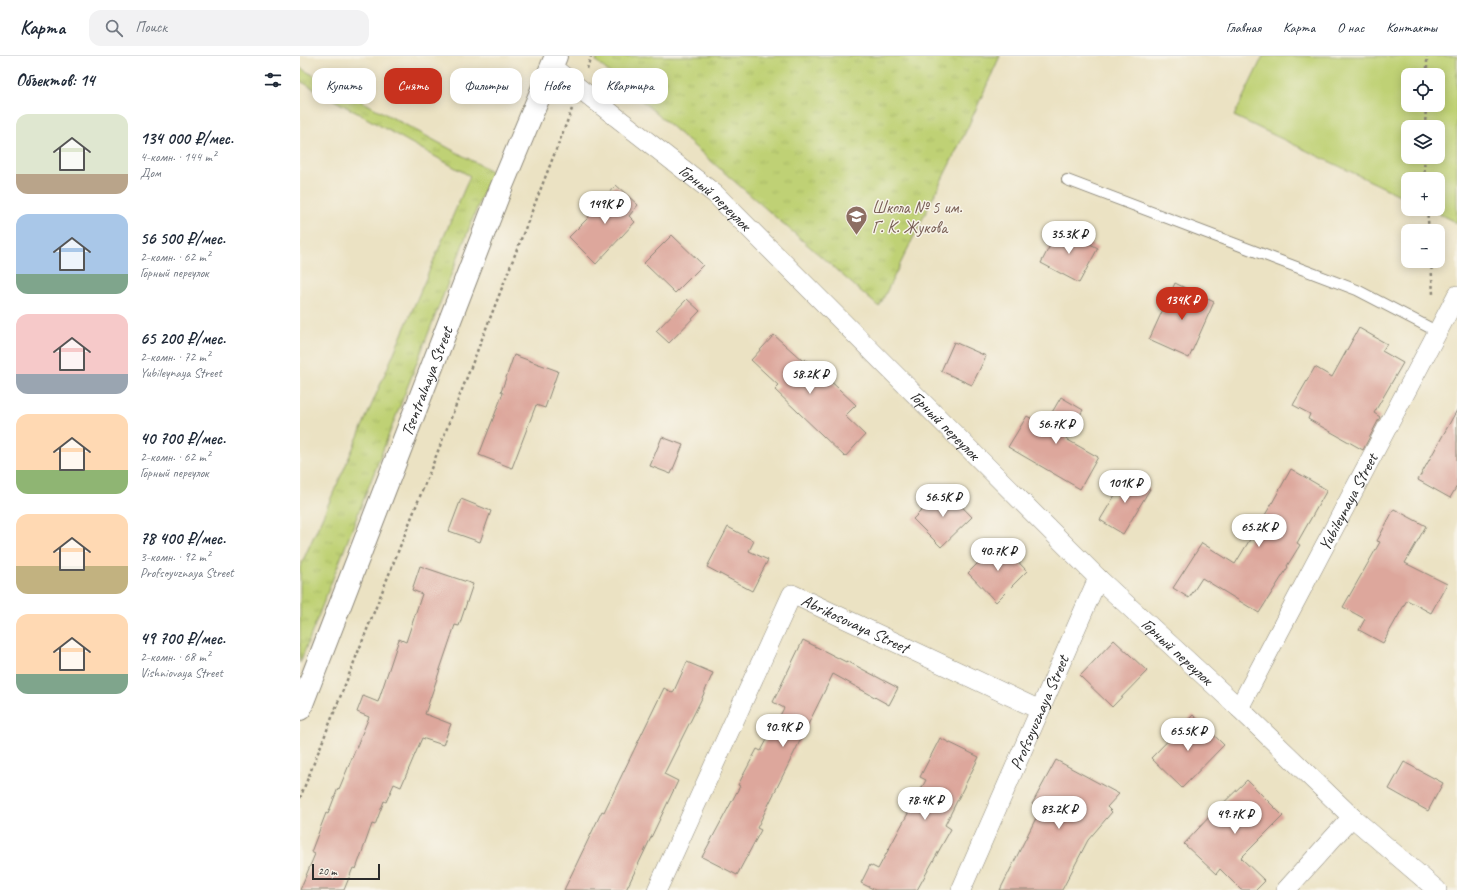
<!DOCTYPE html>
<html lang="ru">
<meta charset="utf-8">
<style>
body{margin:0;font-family:Caveat,sans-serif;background:#f2f2f3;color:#1f2937;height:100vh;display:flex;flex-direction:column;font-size:15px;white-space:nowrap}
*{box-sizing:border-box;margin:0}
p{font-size:13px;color:#747a83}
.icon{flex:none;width:22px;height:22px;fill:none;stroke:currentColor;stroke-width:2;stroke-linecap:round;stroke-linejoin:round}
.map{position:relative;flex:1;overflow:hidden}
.side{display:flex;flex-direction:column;background:#fff;width:300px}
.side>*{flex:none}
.hud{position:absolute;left:12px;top:12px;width:380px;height:36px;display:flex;gap:8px}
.buttons{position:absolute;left:1101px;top:12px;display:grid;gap:8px}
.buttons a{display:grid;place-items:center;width:44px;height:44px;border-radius:8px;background:#fff;box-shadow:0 2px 10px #0003;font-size:20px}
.scale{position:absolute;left:12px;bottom:10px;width:68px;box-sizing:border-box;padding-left:4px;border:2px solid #2b2b2b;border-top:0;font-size:11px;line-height:14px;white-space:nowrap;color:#2b2b2b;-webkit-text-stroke:3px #f7f3e8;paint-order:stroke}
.price{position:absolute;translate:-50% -34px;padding:0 9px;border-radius:14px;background:#fff;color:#222;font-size:13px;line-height:26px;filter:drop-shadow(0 1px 2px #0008)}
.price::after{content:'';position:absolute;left:50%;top:24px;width:12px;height:9px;margin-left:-6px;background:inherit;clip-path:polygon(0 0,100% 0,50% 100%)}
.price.on{background:#c8321e;color:#fff}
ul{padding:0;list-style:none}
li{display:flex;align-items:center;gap:12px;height:100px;padding:0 16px}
li span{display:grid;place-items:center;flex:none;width:112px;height:80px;border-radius:12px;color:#555}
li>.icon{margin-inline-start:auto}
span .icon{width:48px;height:48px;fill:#fffc;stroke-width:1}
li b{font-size:17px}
h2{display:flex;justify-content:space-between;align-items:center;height:48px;padding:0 16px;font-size:17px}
.chip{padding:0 14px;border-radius:12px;background:#fff;box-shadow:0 2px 10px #0003;font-size:14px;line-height:36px}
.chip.on{background:#c8321e;color:#fff}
header{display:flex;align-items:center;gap:24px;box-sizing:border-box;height:56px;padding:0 20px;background:#fff;border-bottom:1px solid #e0e1e3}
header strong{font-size:19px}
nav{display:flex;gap:22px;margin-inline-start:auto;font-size:14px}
.search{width:280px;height:36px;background:#f2f2f3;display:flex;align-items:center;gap:10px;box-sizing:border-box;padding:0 14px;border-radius:12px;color:#747a83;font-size:15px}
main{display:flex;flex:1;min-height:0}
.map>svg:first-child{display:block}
.grass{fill:url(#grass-tufts);stroke:#757e50}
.garden{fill:#bfd175;stroke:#757e50;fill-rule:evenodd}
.building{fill:#dda79c}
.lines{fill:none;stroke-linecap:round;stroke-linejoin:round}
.service-casing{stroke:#8b8677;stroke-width:12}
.minor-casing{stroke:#8b8677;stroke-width:20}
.tertiary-casing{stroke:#8b8677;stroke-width:24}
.path{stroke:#8b8677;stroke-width:2.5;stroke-dasharray:3 3;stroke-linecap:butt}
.service{stroke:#fff;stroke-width:10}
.minor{stroke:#fff;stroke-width:19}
.tertiary{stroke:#fff;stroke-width:22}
.labels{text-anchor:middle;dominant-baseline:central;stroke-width:3;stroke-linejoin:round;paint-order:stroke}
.street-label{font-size:17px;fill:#2b2b2b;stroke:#f7f3e8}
.education-label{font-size:17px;fill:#785e54;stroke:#f7f3e8;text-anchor:start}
</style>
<header>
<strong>Карта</strong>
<div class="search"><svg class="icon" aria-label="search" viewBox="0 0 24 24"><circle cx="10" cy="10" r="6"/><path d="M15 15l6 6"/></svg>Поиск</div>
<nav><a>Главная</a><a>Карта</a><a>О нас</a><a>Контакты</a></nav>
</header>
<main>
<section class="side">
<h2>Объектов: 14<svg class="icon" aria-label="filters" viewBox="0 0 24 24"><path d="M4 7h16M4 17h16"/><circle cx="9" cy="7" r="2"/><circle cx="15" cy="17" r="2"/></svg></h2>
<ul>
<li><span style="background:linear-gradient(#dfe7d0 75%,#b9a48a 0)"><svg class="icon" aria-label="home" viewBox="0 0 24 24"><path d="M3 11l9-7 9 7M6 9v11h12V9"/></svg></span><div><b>134 000 ₽/мес.</b><p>4-комн. · 144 m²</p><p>Дом</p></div></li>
<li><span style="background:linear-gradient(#a9c7e8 75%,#7fa58c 0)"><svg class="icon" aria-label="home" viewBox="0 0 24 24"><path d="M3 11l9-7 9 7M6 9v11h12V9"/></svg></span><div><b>56 500 ₽/мес.</b><p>2-комн. · 62 m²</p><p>Горный переулок</p></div></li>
<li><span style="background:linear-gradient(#f6c9c9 75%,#9aa5b1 0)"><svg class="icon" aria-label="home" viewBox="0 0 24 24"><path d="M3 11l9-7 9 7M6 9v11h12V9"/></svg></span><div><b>65 200 ₽/мес.</b><p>2-комн. · 72 m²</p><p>Yubileynaya Street</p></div></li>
<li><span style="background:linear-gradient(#ffd9b3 70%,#8fb573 0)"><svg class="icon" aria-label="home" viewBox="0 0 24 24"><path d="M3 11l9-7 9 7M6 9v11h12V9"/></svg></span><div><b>40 700 ₽/мес.</b><p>2-комн. · 62 m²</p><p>Горный переулок</p></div></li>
<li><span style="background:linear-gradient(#ffd9b3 65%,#c2b280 0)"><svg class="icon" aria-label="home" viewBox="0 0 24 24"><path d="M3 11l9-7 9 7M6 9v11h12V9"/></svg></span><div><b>78 400 ₽/мес.</b><p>3-комн. · 92 m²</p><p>Profsoyuznaya Street</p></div></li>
<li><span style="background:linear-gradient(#ffd9b3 75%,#7fa58c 0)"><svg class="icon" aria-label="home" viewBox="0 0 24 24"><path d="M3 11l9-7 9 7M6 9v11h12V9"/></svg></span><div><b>49 700 ₽/мес.</b><p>2-комн. · 68 m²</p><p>Vishniovaya Street</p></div></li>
</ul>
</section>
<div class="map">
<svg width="1157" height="834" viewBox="0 0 1157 834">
<defs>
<pattern id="grass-tufts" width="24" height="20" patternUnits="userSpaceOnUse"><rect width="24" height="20" fill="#bfd175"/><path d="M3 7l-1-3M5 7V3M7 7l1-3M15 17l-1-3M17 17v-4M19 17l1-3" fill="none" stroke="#a4b465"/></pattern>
</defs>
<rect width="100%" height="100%" fill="#f7f3e8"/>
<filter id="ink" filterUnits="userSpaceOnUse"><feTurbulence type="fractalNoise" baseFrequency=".025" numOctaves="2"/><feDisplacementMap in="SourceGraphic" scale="8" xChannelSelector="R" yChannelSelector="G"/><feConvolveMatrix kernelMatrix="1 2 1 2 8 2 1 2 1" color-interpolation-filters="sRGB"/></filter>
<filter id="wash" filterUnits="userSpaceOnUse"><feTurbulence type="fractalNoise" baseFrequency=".012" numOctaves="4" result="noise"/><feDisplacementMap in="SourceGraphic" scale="16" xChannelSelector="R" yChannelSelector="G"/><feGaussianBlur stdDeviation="0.9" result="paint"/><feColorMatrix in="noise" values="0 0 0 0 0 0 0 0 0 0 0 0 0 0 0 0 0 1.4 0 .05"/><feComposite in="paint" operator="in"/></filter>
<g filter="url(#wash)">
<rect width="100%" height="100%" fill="#ebe2c3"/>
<!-- grass -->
<path class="grass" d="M298,0H700L667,73L579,251L296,5Z
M0,12L195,117L186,129L0,607V511L44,413L170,120L0,25Z"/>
<!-- garden -->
<path class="garden" d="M963,0H1157V167L1129,153H1138V123H1108V143L934,60ZM1108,19H1138V49H1108ZM1108,71H1138V101H1108Z"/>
<g id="blocks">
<!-- building -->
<path class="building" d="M316,129L338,149L329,160L335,166L296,208L269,181L290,160L288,159Z
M759,172L798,192L779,227L741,207Z
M372,179L403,209L375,237L344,207Z
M875,227L914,246L889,302L849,284Z
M387,243L400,255L369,287L356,275Z
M1059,272L1087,288L1082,295L1103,307L1074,357L1080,361L1063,394L1008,363L1010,358L993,349L1015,311L1032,321Z
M474,279L503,305L505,303L522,320L523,318L556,349L545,360L565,379L545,401L475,334L479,330L451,304Z
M654,286L686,300L672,329L641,315Z
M214,299L258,315L245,352L236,349L212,412L179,399L203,337L201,336Z
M761,341L783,354L766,383L798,401L780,433L708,391L727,360L744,370Z
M1157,354V430L1150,442L1118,424Z
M362,381L383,389L371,418L350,410Z
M991,413L1027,434L997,487L1000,489L987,510L988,511L959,557L902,522L889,542L873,532L902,487L935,508L971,449Z
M827,419L850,433L823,478L800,464Z
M644,432L672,461L641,491L613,463Z
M161,443L191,455L180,486L149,475Z
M1094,453L1126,470L1105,507L1147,528L1131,557L1107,544L1083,587L1059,574L1065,563L1043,551L1080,486L1077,485Z
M428,471L454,485L449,495L468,504L452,535L407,511Z
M699,486L727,515L696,546L668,517Z
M120,510L173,528L159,570L155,569L125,658L151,668L143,689L122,682L101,731L94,728L86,746L84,745L75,769L72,768L56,813L53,812L44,834H0L15,798L11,796L26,757L28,758L38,732L39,733L69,661L57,656L63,640L78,646L99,583L106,586L122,538L112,534Z
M503,584L546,606L547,605L598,632L589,649L533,618L457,772L461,774L437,819L402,801L440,730L438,729L457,693L461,695L484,652L473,646Z
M814,584L847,615L812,651L780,620Z
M387,606L413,617L401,644L364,718L378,725L326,834H264L302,755L304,756L364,632L373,637Z
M893,659L924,689L882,732L851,702Z
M640,682L679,701L645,769L651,773L617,834H575L561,827L570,809L578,813L626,724L620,721Z
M756,704L819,738L807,751L812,756L788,784L762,834H700L741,752L732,748Z
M1104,706L1143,727L1128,755L1089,733Z
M947,724L983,760L941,802L965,825L956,834H941L920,813L916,818L884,788L911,759Z"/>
</g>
</g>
<g filter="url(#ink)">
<use href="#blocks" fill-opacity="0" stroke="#8b8677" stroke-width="1"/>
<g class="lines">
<defs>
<path id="service" d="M767,124L1057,234L1138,276"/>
<g id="minor">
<path id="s1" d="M252,11L415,138L798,522L939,652L1052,761L1137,834"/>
<path id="s2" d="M939,652L1157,239"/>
<path id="s3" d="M357,834L492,538L740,654"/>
<path id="s4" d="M661,834L798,522"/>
<path d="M986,834L1052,761"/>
</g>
<g id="tertiary">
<path id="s5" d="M0,653L201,132L256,0"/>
</g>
</defs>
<!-- service casing -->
<use href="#service" class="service-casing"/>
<!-- minor casing -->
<use href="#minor" class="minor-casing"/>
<!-- tertiary casing -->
<use href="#tertiary" class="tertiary-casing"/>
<!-- path -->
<path class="path" d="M287,13L291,0
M1127,19V0
M1125,71L1126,49
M1124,101L1125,123
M1127,153L1129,175
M1131,205L1133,238
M0,742L140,390L272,53"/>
<!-- service -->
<use href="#service" class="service"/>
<!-- minor -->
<use href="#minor" class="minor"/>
<!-- tertiary -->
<use href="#tertiary" class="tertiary"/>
</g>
</g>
<!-- icons -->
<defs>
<symbol id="school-pin" viewBox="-11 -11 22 30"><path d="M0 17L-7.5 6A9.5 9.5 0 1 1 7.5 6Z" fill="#8d6e63" stroke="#f7f3e8"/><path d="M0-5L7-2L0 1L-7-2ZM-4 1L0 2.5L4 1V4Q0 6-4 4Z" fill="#fff"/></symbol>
</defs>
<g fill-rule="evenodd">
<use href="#school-pin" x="544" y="148" width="25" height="34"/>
</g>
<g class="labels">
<!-- street labels -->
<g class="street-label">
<text stroke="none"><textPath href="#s1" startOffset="209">Горный переулок</textPath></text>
<text stroke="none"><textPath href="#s5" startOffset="351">Tsentralnaya Street</textPath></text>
<text stroke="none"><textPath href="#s1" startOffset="533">Горный переулок</textPath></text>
<text stroke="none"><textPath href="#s2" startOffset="233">Yubileynaya Street</textPath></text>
<text stroke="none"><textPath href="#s3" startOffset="395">Abrikosovaya Street</textPath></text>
<text stroke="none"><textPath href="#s1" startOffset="857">Горный переулок</textPath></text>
<text stroke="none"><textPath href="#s4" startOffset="194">Profsoyuznaya Street</textPath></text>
</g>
<!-- education labels -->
<g class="education-label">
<text x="572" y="151">Школа № 5 им.<tspan x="572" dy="20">Г. К. Жукова</tspan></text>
</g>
</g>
</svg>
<div class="buttons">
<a><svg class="icon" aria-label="locate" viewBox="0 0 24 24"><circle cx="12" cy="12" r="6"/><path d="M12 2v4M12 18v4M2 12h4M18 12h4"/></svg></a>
<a><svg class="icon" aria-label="layers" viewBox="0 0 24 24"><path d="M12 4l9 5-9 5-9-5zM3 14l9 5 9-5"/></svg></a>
<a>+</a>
<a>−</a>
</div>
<div class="scale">20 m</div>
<b class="price" style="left:305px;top:169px">149K ₽</b>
<b class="price" style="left:769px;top:199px">35.3K ₽</b>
<b class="price on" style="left:882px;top:265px">134K ₽</b>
<b class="price" style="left:510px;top:339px">58.2K ₽</b>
<b class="price" style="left:756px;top:389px">56.7K ₽</b>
<b class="price" style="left:825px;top:448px">101K ₽</b>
<b class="price" style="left:643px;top:462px">56.5K ₽</b>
<b class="price" style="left:959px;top:492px">65.2K ₽</b>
<b class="price" style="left:698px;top:516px">40.7K ₽</b>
<b class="price" style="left:483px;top:692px">90.9K ₽</b>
<b class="price" style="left:888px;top:696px">65.5K ₽</b>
<b class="price" style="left:625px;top:765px">78.4K ₽</b>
<b class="price" style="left:759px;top:774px">83.2K ₽</b>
<b class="price" style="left:935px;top:779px">49.7K ₽</b>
<div class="hud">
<a class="chip">Купить</a>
<a class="chip on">Снять</a>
<a class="chip">Фильтры</a>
<a class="chip">Новое</a>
<a class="chip">Квартира</a>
</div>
</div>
</main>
